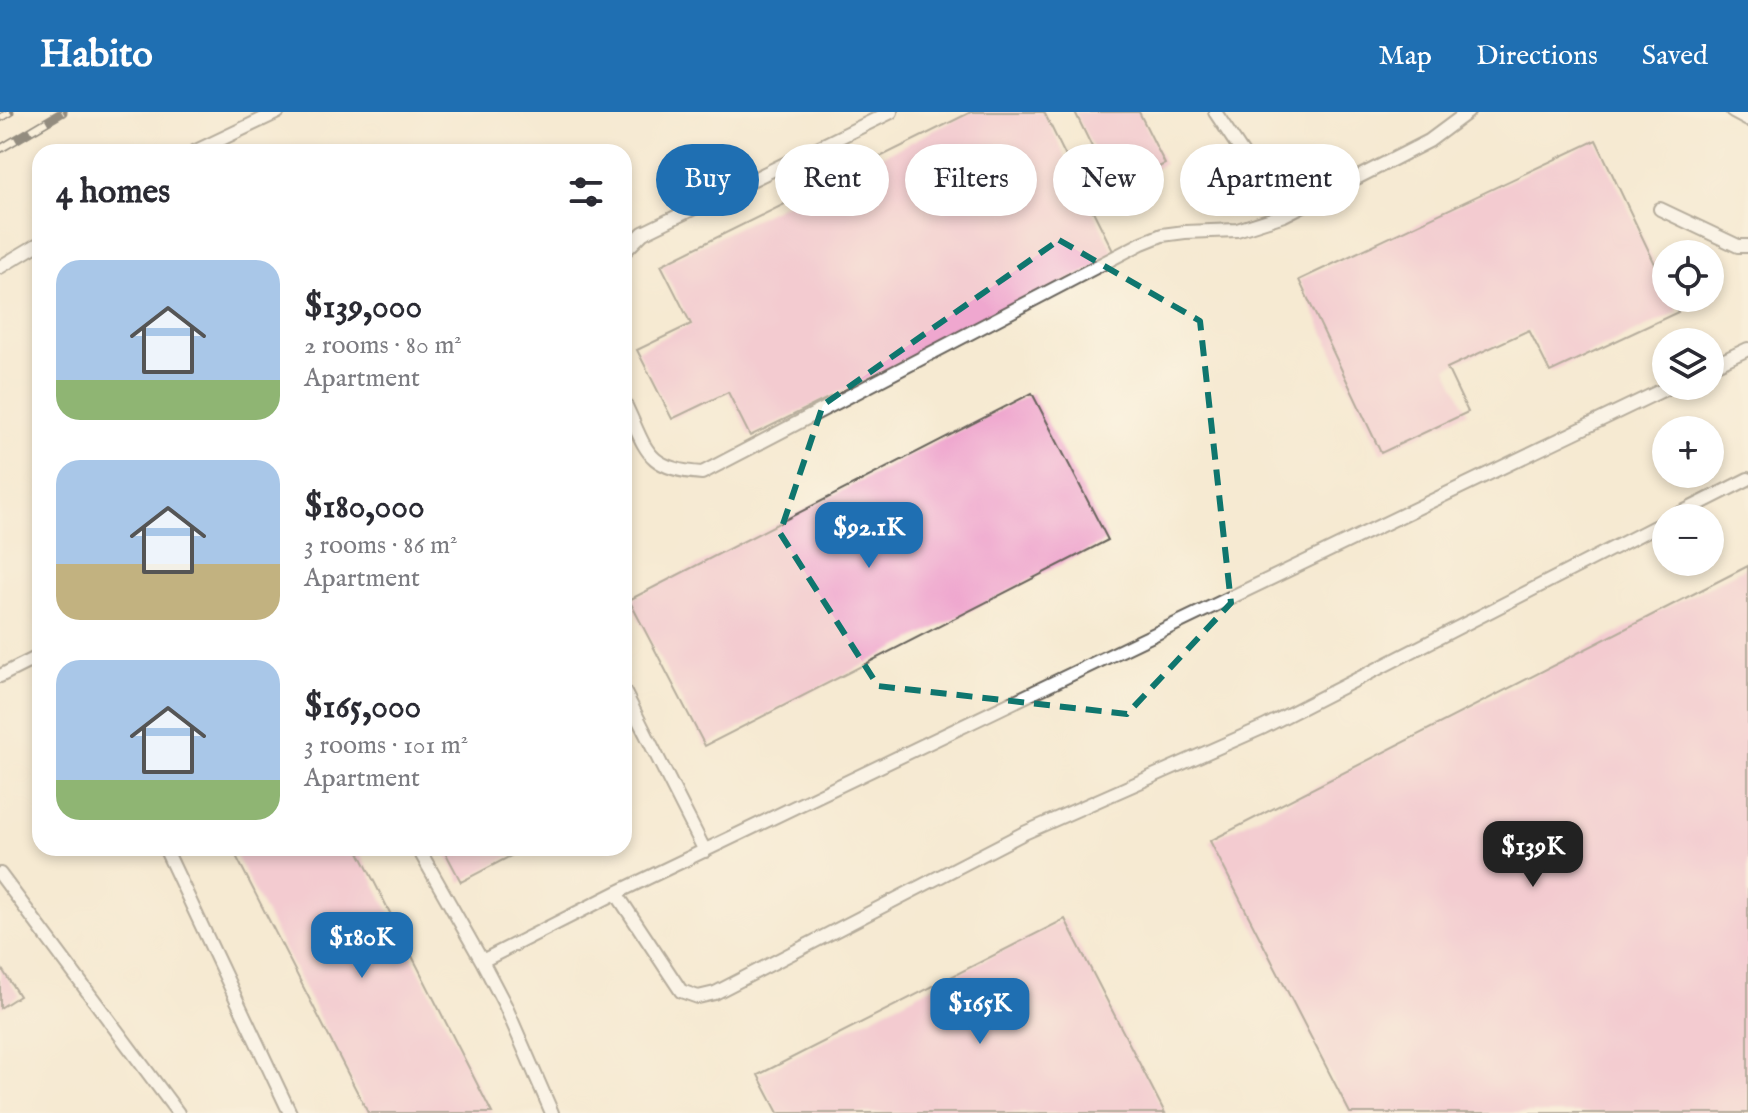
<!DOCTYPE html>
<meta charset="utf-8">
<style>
body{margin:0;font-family:"IM FELL English",serif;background:#f2f2f3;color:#2b2b33;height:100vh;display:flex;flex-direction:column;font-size:30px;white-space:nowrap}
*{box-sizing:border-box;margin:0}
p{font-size:26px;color:#7c7c81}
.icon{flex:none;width:44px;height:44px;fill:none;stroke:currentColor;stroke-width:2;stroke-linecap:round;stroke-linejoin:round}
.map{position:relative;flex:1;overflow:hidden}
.panel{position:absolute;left:32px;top:32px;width:600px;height:712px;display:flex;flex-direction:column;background:#fff;border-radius:24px;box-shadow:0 4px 12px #0003}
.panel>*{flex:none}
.hud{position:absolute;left:656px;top:32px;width:760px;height:72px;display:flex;gap:16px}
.fabs{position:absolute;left:1652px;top:128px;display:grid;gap:16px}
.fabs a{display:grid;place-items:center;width:72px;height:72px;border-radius:50%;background:#fff;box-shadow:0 4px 12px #0003;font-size:40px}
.price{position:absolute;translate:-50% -68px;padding:0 18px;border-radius:16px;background:#1f6fb2;color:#fff;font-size:26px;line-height:52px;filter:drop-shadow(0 2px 4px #0008)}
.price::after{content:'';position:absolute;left:50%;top:48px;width:24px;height:18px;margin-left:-12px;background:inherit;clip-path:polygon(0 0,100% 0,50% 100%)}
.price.selected{background:#222;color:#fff}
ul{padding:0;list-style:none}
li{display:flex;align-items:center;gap:24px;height:200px;padding:0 24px}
li span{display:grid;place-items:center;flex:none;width:224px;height:160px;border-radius:24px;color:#555}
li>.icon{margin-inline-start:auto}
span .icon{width:96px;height:96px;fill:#fffc;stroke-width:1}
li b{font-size:34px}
h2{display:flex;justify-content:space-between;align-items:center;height:96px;padding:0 24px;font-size:34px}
.pill{padding:0 28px;border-radius:36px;background:#fff;box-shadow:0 4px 12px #0003;font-size:28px;line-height:72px}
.pill.selected{background:#1f6fb2;color:#fff}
header{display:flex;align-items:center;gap:48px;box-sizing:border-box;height:112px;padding:0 40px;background:#1f6fb2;color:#fff}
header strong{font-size:38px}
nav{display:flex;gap:44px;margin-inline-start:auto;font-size:28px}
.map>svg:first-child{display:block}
.building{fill:#efa7cf}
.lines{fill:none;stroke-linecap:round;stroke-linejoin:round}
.lane-casing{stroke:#68645c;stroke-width:16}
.lane{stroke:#fff;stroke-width:12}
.rail-casing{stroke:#1c1c1c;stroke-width:9}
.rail{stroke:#fcf5e5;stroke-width:6;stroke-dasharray:18;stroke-linecap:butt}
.marked{fill:none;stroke:#0f766e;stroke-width:6;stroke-dasharray:16 10;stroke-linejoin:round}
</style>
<header>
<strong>Habito</strong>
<nav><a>Map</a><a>Directions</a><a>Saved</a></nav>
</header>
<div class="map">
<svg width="1748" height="1001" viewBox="0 0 1748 1001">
<rect width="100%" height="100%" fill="#fcf5e5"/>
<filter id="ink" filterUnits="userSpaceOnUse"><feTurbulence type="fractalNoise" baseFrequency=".0125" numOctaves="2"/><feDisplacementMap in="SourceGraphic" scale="16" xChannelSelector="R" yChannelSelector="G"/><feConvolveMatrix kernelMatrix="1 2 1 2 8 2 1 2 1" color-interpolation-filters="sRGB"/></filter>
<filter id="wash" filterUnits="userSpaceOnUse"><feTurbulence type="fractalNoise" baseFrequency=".006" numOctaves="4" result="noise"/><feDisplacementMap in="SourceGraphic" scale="32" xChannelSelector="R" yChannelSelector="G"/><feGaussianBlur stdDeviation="1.8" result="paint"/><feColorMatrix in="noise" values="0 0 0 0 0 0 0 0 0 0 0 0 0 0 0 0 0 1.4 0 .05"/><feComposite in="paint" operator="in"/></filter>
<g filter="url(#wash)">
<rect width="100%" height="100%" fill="#f6ead2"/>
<g id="blocks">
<!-- building -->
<path class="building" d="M971,0H1044L1070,53L1095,41L1075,0H1139L1165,52L1115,76L1104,54L1077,67L1116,145L750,324L728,280L672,307L637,238L691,212L661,153Z
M1596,28L1666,175V186H1671L1678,200L1550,260L1529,218L1447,256L1468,300L1381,341L1299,168Z
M1032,281L1108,428L705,634L629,488Z
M1748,454V1001H1350L1210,729Z
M232,736H357L492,1001H368Z
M443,736H526L461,770Z
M1065,807L1165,1001H778L758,963Z
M0,854L19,884L0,896Z"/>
</g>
</g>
<g filter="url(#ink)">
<use href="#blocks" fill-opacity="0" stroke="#68645c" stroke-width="2"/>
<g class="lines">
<defs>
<path id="lane" d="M1215,0L1284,103
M1733,0L1748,8
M194,40L278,0
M1660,97L1738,134H1748
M624,140L643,121L891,0
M0,155L40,131
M1710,255L1748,237
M624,290C647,337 644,357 702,361L1142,131L1162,123L1185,120L1237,118L1284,103L1429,29L1468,0
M1671,406L1748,367
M0,564L40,544
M624,579L705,739
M165,736L290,1001
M418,736L482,849L616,781L1671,274
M0,762L178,1001
M616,781L681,879L698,885L715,881L1022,722L1264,615L1666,409
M482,849L505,893L552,1001"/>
</defs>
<!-- lane casing -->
<use href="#lane" class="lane-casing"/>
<!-- lane -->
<use href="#lane" class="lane"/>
<defs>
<path id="rail" d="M0,6L10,0
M0,37L63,0"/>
</defs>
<!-- rail casing -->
<use href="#rail" class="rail-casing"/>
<!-- rail -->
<use href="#rail" class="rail"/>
</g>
</g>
<!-- marked area -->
<path d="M0 0H1748V1001H0ZM1059,128L1200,209L1231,491L1127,602L878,574L780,421L823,293Z" fill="#f6ead2" fill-opacity=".55" fill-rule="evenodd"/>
<path class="marked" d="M1059,128L1200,209L1231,491L1127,602L878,574L780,421L823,293Z"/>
</svg>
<div class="fabs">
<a><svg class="icon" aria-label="locate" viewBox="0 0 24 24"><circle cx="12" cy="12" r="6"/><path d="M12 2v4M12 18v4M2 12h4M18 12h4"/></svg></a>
<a><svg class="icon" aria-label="layers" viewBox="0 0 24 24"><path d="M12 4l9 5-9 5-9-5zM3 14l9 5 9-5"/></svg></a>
<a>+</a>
<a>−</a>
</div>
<b class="price" style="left:869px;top:458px">$92.1K</b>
<b class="price selected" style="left:1533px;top:777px">$139K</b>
<b class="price" style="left:362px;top:868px">$180K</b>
<b class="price" style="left:980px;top:934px">$165K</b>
<div class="hud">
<a class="pill selected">Buy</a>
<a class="pill">Rent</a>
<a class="pill">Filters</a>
<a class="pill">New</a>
<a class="pill">Apartment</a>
</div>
<section class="panel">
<h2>4 homes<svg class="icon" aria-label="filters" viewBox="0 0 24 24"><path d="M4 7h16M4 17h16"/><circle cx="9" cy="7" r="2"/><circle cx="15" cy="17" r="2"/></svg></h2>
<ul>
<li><span style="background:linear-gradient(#a9c7e8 75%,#8fb573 0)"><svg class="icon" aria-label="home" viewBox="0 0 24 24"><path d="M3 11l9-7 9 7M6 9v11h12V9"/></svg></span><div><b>$139,000</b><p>2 rooms · 80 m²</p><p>Apartment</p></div></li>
<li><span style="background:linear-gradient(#a9c7e8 65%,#c2b280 0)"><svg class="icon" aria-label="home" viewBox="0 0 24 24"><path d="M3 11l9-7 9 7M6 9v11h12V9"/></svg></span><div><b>$180,000</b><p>3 rooms · 86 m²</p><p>Apartment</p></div></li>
<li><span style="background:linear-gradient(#a9c7e8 75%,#8fb573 0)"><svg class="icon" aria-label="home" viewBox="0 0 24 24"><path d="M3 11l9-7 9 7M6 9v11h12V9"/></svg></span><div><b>$165,000</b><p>3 rooms · 101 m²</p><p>Apartment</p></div></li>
</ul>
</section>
</div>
